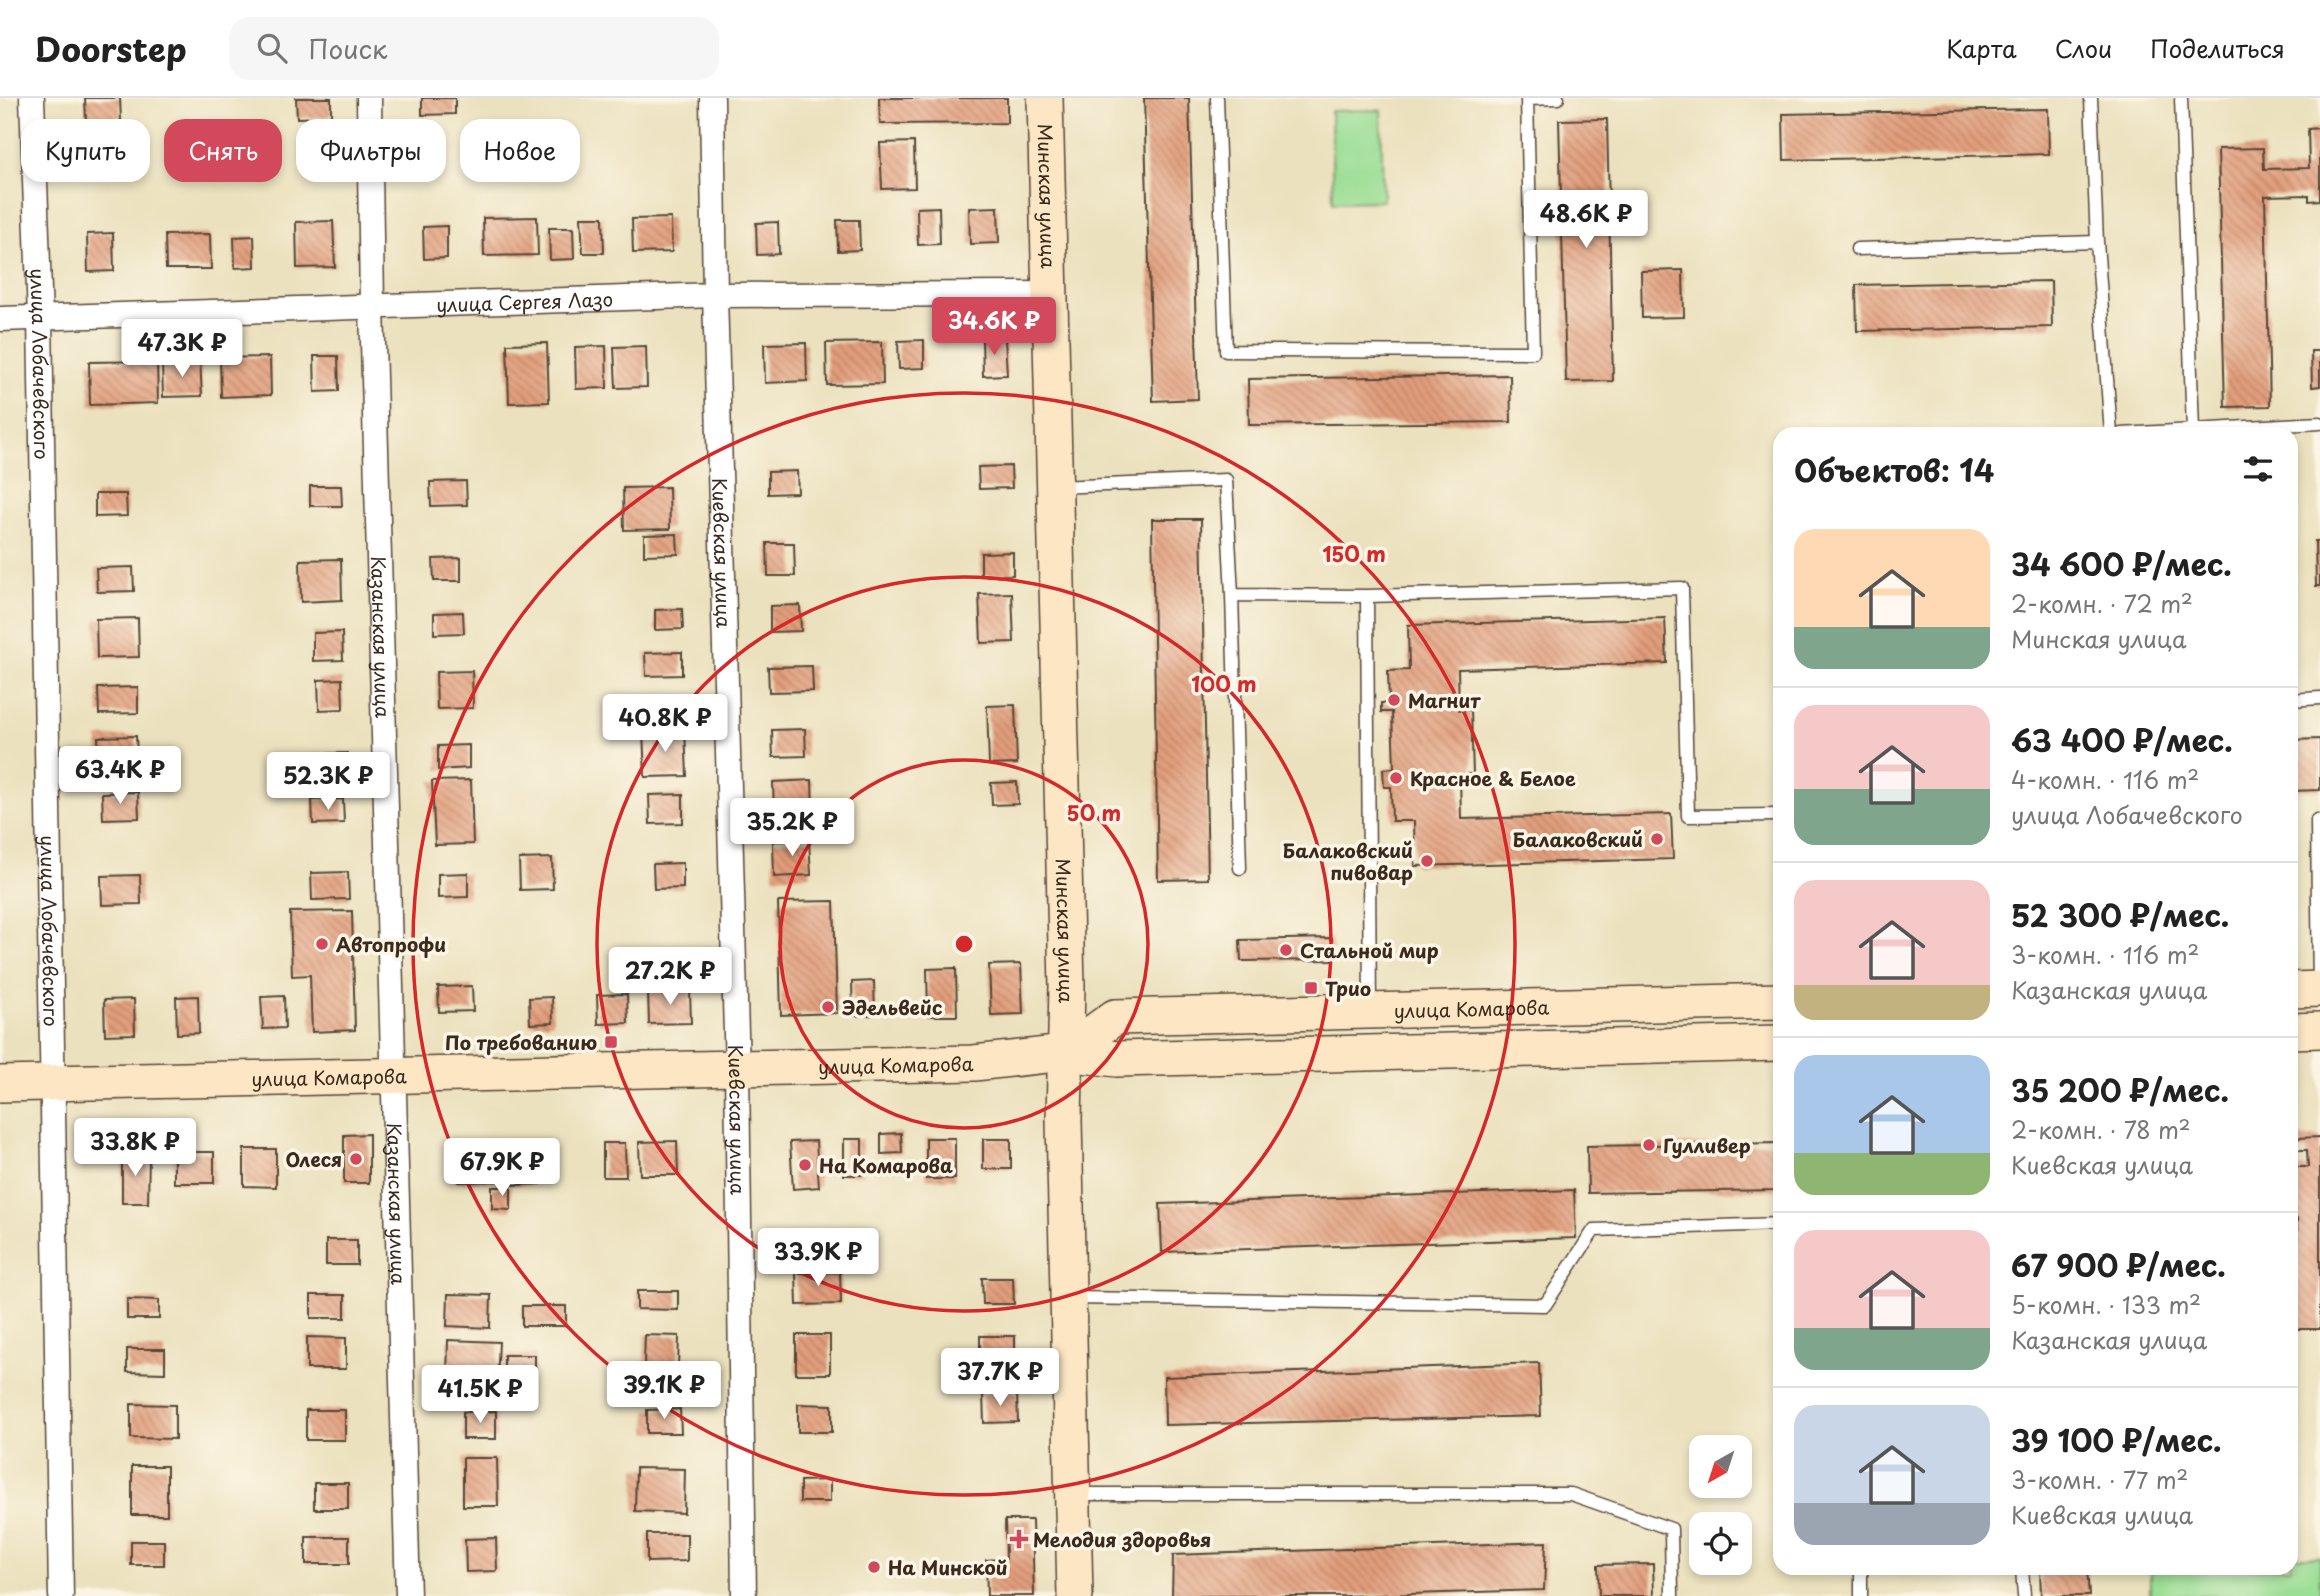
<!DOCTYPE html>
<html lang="ru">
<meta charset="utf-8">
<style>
body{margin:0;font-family:"Playpen Sans",sans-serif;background:#f6f6f6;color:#222;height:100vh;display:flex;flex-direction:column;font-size:26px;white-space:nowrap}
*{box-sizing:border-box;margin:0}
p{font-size:23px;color:#767676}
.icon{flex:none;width:38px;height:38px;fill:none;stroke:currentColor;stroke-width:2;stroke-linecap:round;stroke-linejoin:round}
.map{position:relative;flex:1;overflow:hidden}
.drawer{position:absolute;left:1773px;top:329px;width:525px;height:1148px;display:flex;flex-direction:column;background:#fff;border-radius:21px;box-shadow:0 4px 10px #0003}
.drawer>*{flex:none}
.guide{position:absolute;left:21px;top:21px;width:665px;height:63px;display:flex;gap:14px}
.needle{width:46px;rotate:219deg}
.controls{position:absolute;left:1689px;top:1337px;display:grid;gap:14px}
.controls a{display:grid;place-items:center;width:63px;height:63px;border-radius:14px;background:#fff;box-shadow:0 4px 10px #0003;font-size:35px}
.price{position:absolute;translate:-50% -60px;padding:0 16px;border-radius:7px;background:#fff;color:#222;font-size:23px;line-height:46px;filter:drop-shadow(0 2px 4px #0008)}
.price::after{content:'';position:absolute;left:50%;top:42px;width:21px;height:16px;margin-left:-10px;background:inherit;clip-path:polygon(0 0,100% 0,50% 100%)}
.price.selected{background:#d1495b;color:#fff}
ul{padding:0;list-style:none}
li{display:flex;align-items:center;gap:21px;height:175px;padding:0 21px}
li+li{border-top:2px solid #e0e0e0}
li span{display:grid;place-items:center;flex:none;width:196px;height:140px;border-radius:21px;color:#555}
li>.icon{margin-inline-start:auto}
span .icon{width:84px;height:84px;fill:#fffc;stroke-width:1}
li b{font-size:30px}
h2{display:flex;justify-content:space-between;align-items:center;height:84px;padding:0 21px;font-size:30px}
.chip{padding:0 24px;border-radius:21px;background:#fff;box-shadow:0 4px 10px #0003;font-size:24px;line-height:63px}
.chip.selected{background:#d1495b;color:#fff}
header{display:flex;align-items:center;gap:42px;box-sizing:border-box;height:98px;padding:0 35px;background:#fff;border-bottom:2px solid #e0e0e0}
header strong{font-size:33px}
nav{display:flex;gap:38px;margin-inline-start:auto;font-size:24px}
.search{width:490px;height:63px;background:#f6f6f6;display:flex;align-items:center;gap:18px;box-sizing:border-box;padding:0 24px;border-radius:21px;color:#767676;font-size:26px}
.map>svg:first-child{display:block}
.garden{fill:#9bde95;stroke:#6b845a;stroke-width:2}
.building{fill:url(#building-back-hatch)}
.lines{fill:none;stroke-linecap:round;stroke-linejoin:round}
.lane-casing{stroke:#554536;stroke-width:15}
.street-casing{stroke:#554536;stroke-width:27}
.secondary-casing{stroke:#554536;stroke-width:38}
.lane{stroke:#fff;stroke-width:12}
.street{stroke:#fff;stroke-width:24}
.secondary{stroke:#fce6c4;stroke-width:35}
.ring{fill:none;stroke:#d62828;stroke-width:3.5}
.poi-dot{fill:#d1495b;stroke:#fcf5e5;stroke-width:2.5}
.labels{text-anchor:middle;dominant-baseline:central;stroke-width:7;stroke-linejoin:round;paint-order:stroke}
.street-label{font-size:19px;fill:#3b2a1e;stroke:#fcf5e5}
.poi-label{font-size:19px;font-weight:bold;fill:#3b2a1e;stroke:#fcf5e5;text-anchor:start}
.centre{fill:#d62828;stroke:#fcf5e5;stroke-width:3.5}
.ring-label{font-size:21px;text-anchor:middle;font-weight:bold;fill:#d62828;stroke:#fcf5e5;stroke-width:7;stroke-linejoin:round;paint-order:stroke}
</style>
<header>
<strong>Doorstep</strong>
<div class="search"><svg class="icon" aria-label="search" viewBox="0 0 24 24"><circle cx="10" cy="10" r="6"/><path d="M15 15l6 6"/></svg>Поиск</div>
<nav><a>Карта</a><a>Слои</a><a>Поделиться</a></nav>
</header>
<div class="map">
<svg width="2320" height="1498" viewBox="0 0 2320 1498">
<defs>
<pattern id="building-back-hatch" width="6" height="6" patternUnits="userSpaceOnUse" patternTransform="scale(1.75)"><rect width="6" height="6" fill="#e29e7c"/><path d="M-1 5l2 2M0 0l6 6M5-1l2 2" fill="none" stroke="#b88165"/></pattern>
</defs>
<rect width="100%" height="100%" fill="#fcf5e5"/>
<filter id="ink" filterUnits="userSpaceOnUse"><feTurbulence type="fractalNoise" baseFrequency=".0143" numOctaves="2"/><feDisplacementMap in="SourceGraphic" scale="14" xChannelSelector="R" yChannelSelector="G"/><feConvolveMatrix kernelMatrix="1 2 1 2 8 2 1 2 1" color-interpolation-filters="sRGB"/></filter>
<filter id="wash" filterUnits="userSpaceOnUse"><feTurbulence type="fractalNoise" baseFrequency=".00686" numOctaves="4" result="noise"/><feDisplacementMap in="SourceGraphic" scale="28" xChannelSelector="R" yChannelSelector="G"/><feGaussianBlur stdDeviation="1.57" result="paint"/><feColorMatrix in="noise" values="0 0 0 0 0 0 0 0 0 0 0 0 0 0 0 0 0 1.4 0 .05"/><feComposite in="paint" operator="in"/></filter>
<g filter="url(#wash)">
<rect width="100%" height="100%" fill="#ebe1be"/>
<!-- garden -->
<path class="garden" d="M1381,12L1383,103L1333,104L1331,13Z
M2291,1459H2320V1498H2150V1470H2291Z"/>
<g id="blocks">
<!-- building -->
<path class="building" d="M85,0H120L122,46L87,47Z
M296,0H331V19L297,20Z
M422,0H455V16L422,17Z
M879,0H1007V25L880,26Z
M1144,0H1189L1198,301L1153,303Z
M2048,11L2049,56L1784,62L1783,16Z
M1607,21L1613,283L1566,284L1559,22Z
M2320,30V102L2309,103V97L2265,98L2270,308L2225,309L2218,51L2263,50L2264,71L2309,70L2308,31Z
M331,36L332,70L301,71L299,38Z
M914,44L915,90L882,91L880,45Z
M939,109L940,146L918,147L917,110Z
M998,109L999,145L970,146L969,110Z
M537,119L538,157L484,158L483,120Z
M581,119H603L604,155H583Z
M671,120L672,154L633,155L632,121Z
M837,122H859L860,152L838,153Z
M333,123L335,169L297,170L296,124Z
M778,124L779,156L757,157L756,125Z
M447,128V160L424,161L423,129Z
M549,130H573L574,161L550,162Z
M113,135L114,173L88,174L87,136Z
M210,136L211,171H166L165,137Z
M254,138L255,169L235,170L234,139Z
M1683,172L1684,219L1642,220L1641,173Z
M2051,183L2052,229L1857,233L1856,187Z
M1005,239L1007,277L983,278L982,240Z
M924,242V270L899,271L898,243Z
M882,244L883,286L827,287L826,245Z
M547,245L549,304L509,305L507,246Z
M806,245L807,283L765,285L764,246Z
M606,248L607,290L576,291L575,249Z
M646,248L647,289L616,290L614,249Z
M2311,253H2320V288L2312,289Z
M314,258H338L339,293L315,294Z
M270,259L271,297L221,299L220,260Z
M200,262L202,298L163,299L162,263Z
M157,263L158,305L90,307L89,264Z
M1510,277L1511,324L1249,327L1248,281Z
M1011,368L1012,390L979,391L978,369Z
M797,373L798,395L768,396V374Z
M466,383L467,407L431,408L430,384Z
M310,388H341L342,408H310Z
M669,389L670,431L624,432L623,390Z
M95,396H126L127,418L95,419Z
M1152,421H1201L1208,781L1158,782Z
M677,436L678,456L644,457V437Z
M2315,443H2320V488H2316Z
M767,445H794L795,478H768Z
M1013,454V477L981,478V455Z
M461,460V483H434L433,461Z
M341,461L342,502L301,504L300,462Z
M133,469L134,493L97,494L96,470Z
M1012,495L1014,544L981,545L979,496Z
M800,507L801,533L770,534V508Z
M682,511L683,531L655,532V512Z
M463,514L464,535L434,536V515Z
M138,520L139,559L97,560L96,521Z
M1665,520L1667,565L1458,571L1459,612H1471L1473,676H1460L1461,721L1671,716L1673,761L1415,768L1414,723H1392L1391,689H1384L1383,671L1394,670L1392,614H1381V605H1389L1388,573L1409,572L1408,527Z
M342,534L343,562L313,563V535Z
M682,554V577L646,578L645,555Z
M812,568L813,593L769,594L768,569Z
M472,573L473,610L437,611L436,574Z
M342,581L343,611L319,612L318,582Z
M138,589V615L99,616L98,590Z
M1015,607L1017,666L989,667L987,608Z
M805,631L806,658L773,659L772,632Z
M685,632L687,678L645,679L643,633Z
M136,638L138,675H99L98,639Z
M2320,641V692L2291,693V642Z
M469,647V670L438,672V648Z
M347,655L348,684L312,685V656Z
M471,682L473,746L435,747L432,683Z
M812,682L813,713L774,714L773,684Z
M1017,684L1018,706L992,707L991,685Z
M138,694L139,720L103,721L102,695Z
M683,696V725L650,726L649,697Z
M343,701L344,725L313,726L312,702Z
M809,742L811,777L774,779L773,743Z
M552,760L553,791L520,792L519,761Z
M683,765V790L654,791L653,766Z
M348,774L349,801L312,802L311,775Z
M468,775V799L438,800V776Z
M140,777L141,806L102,807L101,778Z
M834,803L837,915L781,917L778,804Z
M352,813L355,932L312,934L310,877L292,878L290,814Z
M1332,840L1333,862L1241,863L1240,842Z
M1021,866L1023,916L991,917L989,867Z
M956,870L957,918H928L927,871Z
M874,883L875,917L853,918L852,884Z
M472,888L473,913L439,914L438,889Z
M690,892L691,925L649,926L648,894Z
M627,896L628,925L598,926L597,897Z
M198,898L199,935L177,936L176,899Z
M284,898L285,930L263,931L261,899Z
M552,899L553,925L530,926L529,900Z
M134,901L135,936L105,937L104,902Z
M901,1035L902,1055L881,1056V1036Z
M369,1036V1085H344V1037Z
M2320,1039V1231H2291V1181H2298L2297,1121H2291V1069H2308L2307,1052H2296L2295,1040Z
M926,1040H955V1081H926Z
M844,1041H862V1077H844Z
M983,1041H1011V1071H983Z
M677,1043L678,1077H640L639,1044Z
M816,1043L819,1089L793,1091L790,1044Z
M603,1045H625L626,1079H603Z
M1780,1045V1092L1588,1095L1587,1048Z
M538,1046L541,1086L513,1087L510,1048Z
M244,1051H276V1089L244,1088Z
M495,1052L496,1083L458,1084L457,1054Z
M174,1054H214V1085H174Z
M122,1055L149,1056L148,1105H122Z
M492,1089H511V1112L492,1111Z
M1574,1092L1576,1140L1162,1154L1160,1106Z
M326,1142H357V1167H326Z
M840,1174L841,1206L797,1207L796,1175Z
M982,1180H1013L1014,1206H983Z
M637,1193H678V1212L637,1211Z
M448,1196L491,1197L490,1230L447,1228Z
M311,1197H345V1220H311Z
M127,1201L159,1202V1221H127Z
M522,1208H566V1228H522Z
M645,1237L679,1238L678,1268L644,1267Z
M796,1237H830V1276H796Z
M980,1238H1015V1270L980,1269Z
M307,1239L346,1240V1271H307Z
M448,1242L499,1244L497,1283L447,1281Z
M127,1251H165V1275L127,1274Z
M504,1257H535V1274L504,1273Z
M1539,1265L1541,1318L1165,1327L1164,1279Z
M1017,1295L1018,1324L984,1325L983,1296Z
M131,1306L175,1307V1341L131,1340Z
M798,1306L832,1307V1334H798Z
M680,1311L681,1335H647V1312Z
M306,1312H345V1342H306Z
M496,1313V1341H463V1314Z
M463,1360H497L498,1408H463Z
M132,1368H167V1417H132Z
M636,1370L685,1371L684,1415L635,1413Z
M830,1382V1404H800V1383Z
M314,1385H348V1411H314Z
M1005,1422H1032L1034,1498H987L986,1462L1006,1461Z
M647,1436H687V1463L647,1464Z
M306,1439H349V1466H306Z
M496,1440L497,1473L466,1474L465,1441Z
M131,1443H164V1467H131Z
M1546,1444L1544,1492L1344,1498H1172L1173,1457Z
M1653,1466L1654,1498H1599L1598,1467Z
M2040,1470H2087L2089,1498H2041Z"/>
</g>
</g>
<g filter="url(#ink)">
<use href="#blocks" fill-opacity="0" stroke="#554536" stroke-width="2"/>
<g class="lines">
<defs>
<path id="lane" d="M1217,0L1226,253L1533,254L1527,0
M2091,0L2097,144L2111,336
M2181,0L2193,332
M1528,1L1558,0
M1857,151L2097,144
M2121,336L2320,325
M1057,389L1226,382L1232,497L1367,498L1682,490L1688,718L1780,717
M1232,497L1240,770
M1367,498L1370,912
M2291,602L2320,600
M2317,722L2319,891
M1072,1200L1545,1207L1594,1132L1780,1126
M1075,1396H1571L1671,1431L1672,1498
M2022,1470L2024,1498
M1861,1498V1470"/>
<g id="street">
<path id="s1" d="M32,0L40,220L61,1498"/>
<path id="s2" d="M369,0L372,208L408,1498"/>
<path id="s3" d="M712,0L715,197L737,971L744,1498"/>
<path id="s4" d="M0,221L715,197L1050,196"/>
</g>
<g id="secondary">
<path id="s5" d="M1045,0L1067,888L1064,1022L1075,1498"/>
<path d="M2291,892L2320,891"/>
<path d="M2291,933L2320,932"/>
<path d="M1065,955L1117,961L1780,945"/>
<path id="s6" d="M0,986L974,965L1065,955L1115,919L1780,903"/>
</g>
</defs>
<!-- lane casing -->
<use href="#lane" class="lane-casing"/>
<!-- street casing -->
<use href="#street" class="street-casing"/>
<!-- secondary casing -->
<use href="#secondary" class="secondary-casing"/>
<!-- lane -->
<use href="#lane" class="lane"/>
<!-- street -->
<use href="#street" class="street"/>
<!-- secondary -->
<use href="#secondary" class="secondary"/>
</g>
</g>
<!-- distance rings -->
<g class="ring">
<circle cx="964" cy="846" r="184"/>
<circle cx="964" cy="846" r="367"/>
<circle cx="964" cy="846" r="551"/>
</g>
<!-- markers -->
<g class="poi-dot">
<circle cx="1394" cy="602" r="7"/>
<circle cx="1396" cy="680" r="7"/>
<circle cx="1657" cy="741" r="7"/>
<circle cx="1427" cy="763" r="7"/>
<circle cx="322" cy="846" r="7"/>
<circle cx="1286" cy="852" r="7"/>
<rect x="1304" y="883" width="14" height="14" rx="3.5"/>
<circle cx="828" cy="909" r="7"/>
<rect x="604" y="937" width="14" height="14" rx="3.5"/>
<circle cx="1649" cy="1047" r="7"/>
<circle cx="356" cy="1061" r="7"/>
<circle cx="805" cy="1067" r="7"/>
<path d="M1015.5 1430.5h7v7h7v7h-7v7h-7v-7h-7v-7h7z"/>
<circle cx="874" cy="1469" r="7"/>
</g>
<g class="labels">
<!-- street labels -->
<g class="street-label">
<text stroke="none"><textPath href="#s5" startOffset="98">Минская улица</textPath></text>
<text stroke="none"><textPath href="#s4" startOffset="525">улица Сергея Лазо</textPath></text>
<text stroke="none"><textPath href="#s1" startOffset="266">улица Лобачевского</textPath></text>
<text stroke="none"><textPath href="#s3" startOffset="455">Киевская улица</textPath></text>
<text stroke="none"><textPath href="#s2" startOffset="539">Казанская улица</textPath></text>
<text stroke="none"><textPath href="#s1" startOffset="833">улица Лобачевского</textPath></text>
<text stroke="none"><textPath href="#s5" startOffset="833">Минская улица</textPath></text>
<text stroke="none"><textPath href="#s6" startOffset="1484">улица Комарова</textPath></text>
<text stroke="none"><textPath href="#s6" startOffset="896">улица Комарова</textPath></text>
<text stroke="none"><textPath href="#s6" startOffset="329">улица Комарова</textPath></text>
<text stroke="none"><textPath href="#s3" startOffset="1022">Киевская улица</textPath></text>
<text stroke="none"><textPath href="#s2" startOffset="1106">Казанская улица</textPath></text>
</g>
<!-- poi labels -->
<g class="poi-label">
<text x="1408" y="602">Магнит</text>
<text x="1410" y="680">Красное &amp; Белое</text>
<text x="1643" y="741" text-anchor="end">Балаковский</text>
<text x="1413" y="752" text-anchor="end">Балаковский<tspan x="1413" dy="22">пивовар</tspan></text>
<text x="336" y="846">Автопрофи</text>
<text x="1300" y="852">Стальной мир</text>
<text x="1325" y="890">Трио</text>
<text x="842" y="909">Эдельвейс</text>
<text x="597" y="944" text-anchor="end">По требованию</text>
<text x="1663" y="1047">Гулливер</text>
<text x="342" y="1061" text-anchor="end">Олеся</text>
<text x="819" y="1067">На Комарова</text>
<text x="1033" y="1441">Мелодия здоровья</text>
<text x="888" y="1469">На Минской</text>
</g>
</g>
<circle cx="964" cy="846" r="10" class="centre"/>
<g class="ring-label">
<text x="1354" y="464">150 m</text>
<text x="1224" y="594">100 m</text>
<text x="1094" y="723">50 m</text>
</g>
</svg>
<div class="controls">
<a><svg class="needle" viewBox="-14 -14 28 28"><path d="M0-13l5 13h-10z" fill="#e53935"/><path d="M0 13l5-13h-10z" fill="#767676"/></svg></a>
<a><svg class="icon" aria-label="locate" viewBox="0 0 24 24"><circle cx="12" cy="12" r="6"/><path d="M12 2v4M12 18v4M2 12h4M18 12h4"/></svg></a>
</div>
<b class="price" style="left:1586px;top:152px">48.6K ₽</b>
<b class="price selected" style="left:994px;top:259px">34.6K ₽</b>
<b class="price" style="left:182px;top:281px">47.3K ₽</b>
<b class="price" style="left:665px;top:656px">40.8K ₽</b>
<b class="price" style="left:120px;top:708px">63.4K ₽</b>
<b class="price" style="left:328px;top:714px">52.3K ₽</b>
<b class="price" style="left:792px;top:760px">35.2K ₽</b>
<b class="price" style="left:670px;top:909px">27.2K ₽</b>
<b class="price" style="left:135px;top:1080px">33.8K ₽</b>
<b class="price" style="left:502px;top:1100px">67.9K ₽</b>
<b class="price" style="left:818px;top:1190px">33.9K ₽</b>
<b class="price" style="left:1000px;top:1310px">37.7K ₽</b>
<b class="price" style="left:664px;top:1323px">39.1K ₽</b>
<b class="price" style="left:480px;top:1327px">41.5K ₽</b>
<div class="guide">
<a class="chip">Купить</a>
<a class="chip selected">Снять</a>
<a class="chip">Фильтры</a>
<a class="chip">Новое</a>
</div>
<section class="drawer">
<h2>Объектов: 14<svg class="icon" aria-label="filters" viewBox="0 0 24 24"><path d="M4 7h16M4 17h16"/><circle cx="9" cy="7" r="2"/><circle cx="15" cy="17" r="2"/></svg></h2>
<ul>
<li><span style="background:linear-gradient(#ffd9b3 70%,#7fa58c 0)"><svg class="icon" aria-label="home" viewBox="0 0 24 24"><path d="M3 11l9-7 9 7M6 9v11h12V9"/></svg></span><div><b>34 600 ₽/мес.</b><p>2-комн. · 72 m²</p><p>Минская улица</p></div></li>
<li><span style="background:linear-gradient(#f6c9c9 60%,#7fa58c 0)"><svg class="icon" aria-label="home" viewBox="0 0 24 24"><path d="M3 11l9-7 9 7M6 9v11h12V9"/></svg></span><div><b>63 400 ₽/мес.</b><p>4-комн. · 116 m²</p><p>улица Лобачевского</p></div></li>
<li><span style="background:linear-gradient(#f6c9c9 75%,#c2b280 0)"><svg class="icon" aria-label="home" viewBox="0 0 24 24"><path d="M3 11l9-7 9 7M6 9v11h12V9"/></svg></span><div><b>52 300 ₽/мес.</b><p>3-комн. · 116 m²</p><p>Казанская улица</p></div></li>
<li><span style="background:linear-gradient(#a9c7e8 70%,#8fb573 0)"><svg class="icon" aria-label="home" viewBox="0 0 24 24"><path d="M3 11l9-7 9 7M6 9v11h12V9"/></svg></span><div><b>35 200 ₽/мес.</b><p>2-комн. · 78 m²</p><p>Киевская улица</p></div></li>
<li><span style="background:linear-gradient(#f6c9c9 70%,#7fa58c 0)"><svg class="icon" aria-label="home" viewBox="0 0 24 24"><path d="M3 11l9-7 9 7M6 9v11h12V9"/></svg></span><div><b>67 900 ₽/мес.</b><p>5-комн. · 133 m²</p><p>Казанская улица</p></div></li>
<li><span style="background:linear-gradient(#c9d6e8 70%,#9aa5b1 0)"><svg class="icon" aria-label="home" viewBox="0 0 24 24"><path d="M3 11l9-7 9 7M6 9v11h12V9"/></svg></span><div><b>39 100 ₽/мес.</b><p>3-комн. · 77 m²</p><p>Киевская улица</p></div></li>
</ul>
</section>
</div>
